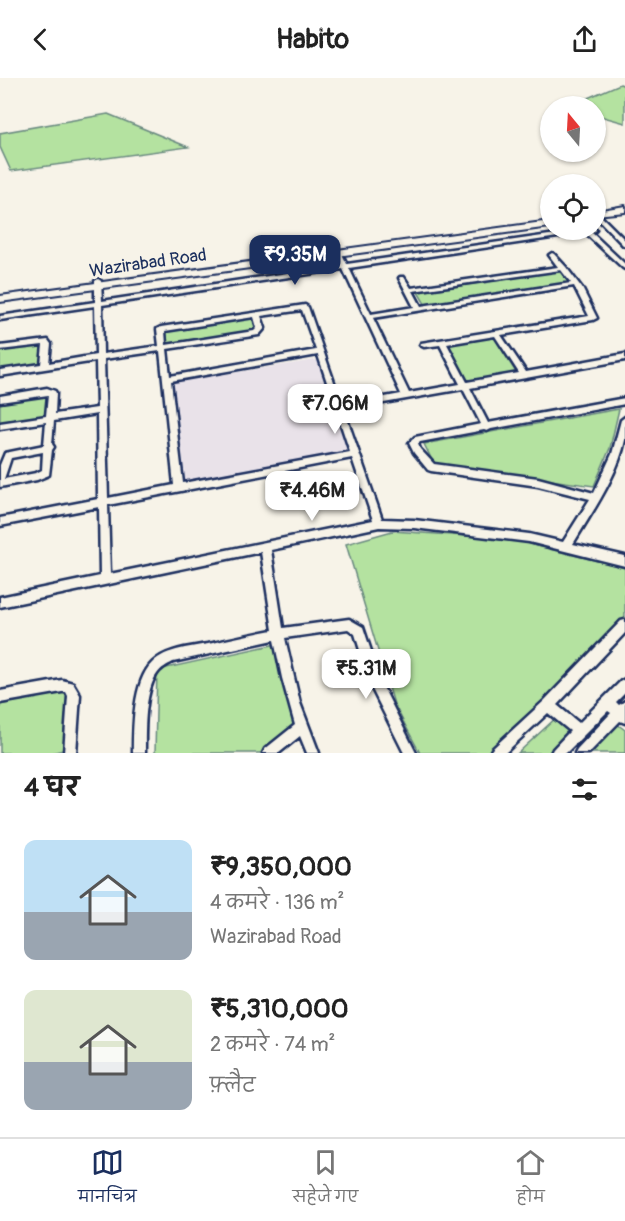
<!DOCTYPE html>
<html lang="hi">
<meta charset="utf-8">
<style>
body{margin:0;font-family:Pangolin,"Playpen Sans Deva",sans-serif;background:#f6f6f6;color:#222;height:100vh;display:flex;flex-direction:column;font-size:22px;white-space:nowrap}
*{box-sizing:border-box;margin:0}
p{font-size:20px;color:#767676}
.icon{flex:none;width:33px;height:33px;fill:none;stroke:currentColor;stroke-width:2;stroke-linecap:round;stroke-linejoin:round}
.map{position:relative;height:675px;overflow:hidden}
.drawer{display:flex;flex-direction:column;background:#fff;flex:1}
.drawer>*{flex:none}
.needle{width:39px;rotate:342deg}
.controls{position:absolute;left:540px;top:18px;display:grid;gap:12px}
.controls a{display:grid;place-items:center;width:66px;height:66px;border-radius:50%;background:#fff;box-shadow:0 2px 4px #0004;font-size:30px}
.price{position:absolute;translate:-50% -51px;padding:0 14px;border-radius:12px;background:#fff;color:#222;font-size:20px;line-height:39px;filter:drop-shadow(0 2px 3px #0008)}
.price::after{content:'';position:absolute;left:50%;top:36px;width:18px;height:14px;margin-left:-9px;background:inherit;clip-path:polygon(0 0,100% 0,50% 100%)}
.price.active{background:#1b2f5e;color:#fff}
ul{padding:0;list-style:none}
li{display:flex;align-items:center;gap:18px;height:150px;padding:0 24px}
li span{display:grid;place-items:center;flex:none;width:168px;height:120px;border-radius:12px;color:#555}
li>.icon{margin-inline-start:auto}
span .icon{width:72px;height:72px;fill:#fffc;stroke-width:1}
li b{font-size:26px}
h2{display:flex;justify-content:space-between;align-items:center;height:72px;padding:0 24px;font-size:26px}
header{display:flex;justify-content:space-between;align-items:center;height:78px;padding:0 24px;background:#fff;font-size:27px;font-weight:800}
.menu{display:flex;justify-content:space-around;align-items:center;height:84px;border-top:2px solid #e0e0e0;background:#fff;font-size:16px;color:#767676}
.menu a{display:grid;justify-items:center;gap:3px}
.menu .active{color:#1b2f5e}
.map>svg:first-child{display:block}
.built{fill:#e9e2e9}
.green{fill:#b4e2a0;stroke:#68887f;stroke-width:1.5}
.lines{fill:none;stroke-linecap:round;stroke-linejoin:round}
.minor-casing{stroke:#1b2f5e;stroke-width:5}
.highway-casing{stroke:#1b2f5e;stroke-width:4}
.minor{fill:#f7f3e8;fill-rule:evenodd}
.highway{fill:#f7f3e8;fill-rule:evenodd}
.labels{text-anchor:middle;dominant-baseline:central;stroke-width:6;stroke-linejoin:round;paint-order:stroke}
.far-street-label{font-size:18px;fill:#1b2f5e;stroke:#f7f3e8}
</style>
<header><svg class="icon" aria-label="back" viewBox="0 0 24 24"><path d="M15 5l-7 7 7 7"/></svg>Habito<svg class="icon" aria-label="share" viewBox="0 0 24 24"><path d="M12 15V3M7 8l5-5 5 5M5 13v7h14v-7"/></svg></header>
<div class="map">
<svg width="625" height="675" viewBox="0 0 625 675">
<rect width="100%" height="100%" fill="#f7f3e8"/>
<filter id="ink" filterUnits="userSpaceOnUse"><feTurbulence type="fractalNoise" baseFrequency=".0167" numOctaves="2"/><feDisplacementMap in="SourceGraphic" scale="12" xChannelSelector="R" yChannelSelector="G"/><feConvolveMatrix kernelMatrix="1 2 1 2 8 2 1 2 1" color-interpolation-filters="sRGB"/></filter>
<g filter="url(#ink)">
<!-- built -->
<path class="built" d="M321,281L354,374L184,406L173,304Z"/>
<!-- green -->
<path class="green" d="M620,6L625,8V45L596,37V28H569Z
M108,36L188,69L11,93L0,69V55Z
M561,193L571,204L425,226L418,214Z
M257,239L260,252L168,266L166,252Z
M494,259L517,296L467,304L447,266Z
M46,266L44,286L0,293V273Z
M52,315L51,337L0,345V323Z
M619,331L610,370L594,408L434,386L424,366Z
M392,453L511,461L625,490V551L497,675H420L394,626L346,466Z
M277,566L294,649L262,675H155L157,592Z
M70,611L63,672L52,675H0V627Z
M558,638L579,658L562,675H518Z
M617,646L625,652V675H589Z"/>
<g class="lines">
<defs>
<path id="minor" d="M596,134L598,135L625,162V168L623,167L596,139Z
M596,151V152L595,153L591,154L625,186V191L623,190L585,155L349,190L371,236L414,229L399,200L400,199H404L411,210L558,189L549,177L552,175L554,176L566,189L582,210L597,240L593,242L501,257L526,294L625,276V282L470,310L488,345L625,320V326L491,351L487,353L484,352L420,364L418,366L420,371L434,386L538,400L594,415L612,376L621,342L625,339C625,346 625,355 625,362C618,397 591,436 573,466L625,478V488L529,464L414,450L379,449L271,472L283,550L349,541L363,549L383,609L416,675H404L372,611L355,556L348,551L285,560L300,625L319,675H307L300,658L279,675H263L265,671L295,647L282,600L274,562L173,584C167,587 161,590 157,596C144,614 145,653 145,675H133C133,650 133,604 152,585C166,570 194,569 213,565C233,560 253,556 273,552L261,474L0,529V519L100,498L99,429L0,448V440L98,421L97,336L54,343L52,366L54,369L52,372L49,397L37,402L0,409V387L5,375L44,367L46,344L0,351V345L46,338L48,317L0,324V318L47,310L55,313L56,315L55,336L97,330L96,283L0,298V292L41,286L43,267L0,272V268L48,262L51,266L49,285L96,277L95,228L0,242V238L95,224V203L98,201L101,203L102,223L341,187L336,176L339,174L342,176L347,186L584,152ZM343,191L401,316L342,327L308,229L305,227L161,249L157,251L159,268L103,276L102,227ZM561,192L571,205L421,228L413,213ZM574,208L589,238L421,265L420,267L424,269L440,267L460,306L409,315L373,240ZM302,232L316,272L170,298L167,271L259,257L265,250L261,238ZM254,239L257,250L254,253L166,267L165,253ZM495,258L519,295L467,304L447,266ZM160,273L174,407L108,420L104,281ZM318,277L350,374L183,405L171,303ZM463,311L481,346L415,359L409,365L414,375L428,392L431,393L538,408L590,421L563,464L529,456L414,442L382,441L344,332ZM43,374L42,392L36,395L4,401L11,380ZM352,380L373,442L110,496L108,427Z
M625,542V555L557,627L579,645L621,603L625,601V615L616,624L619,627L625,623V645L620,643L589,675H575L577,671L611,635L608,633L566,675H551L553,671L570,653L548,635L505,675H490L492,671L544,623L621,543Z
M62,602L73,605L80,617L76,675H64L68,618L66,614H62L0,625V613Z"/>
<path id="highway" d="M625,128V134L596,137V133Z
M550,143V149L0,224V218Z"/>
</defs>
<!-- minor casing -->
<use href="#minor" class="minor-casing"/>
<!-- highway casing -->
<use href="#highway" class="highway-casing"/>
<!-- minor -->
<use href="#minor" class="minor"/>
<!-- highway -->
<use href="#highway" class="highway"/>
</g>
</g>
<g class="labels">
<!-- far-street labels -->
<g class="far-street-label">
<text transform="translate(148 185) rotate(-8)">Wazirabad Road</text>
</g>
</g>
</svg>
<div class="controls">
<a><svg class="needle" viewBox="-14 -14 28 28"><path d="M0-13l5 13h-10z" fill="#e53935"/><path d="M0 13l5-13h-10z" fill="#767676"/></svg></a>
<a><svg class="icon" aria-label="locate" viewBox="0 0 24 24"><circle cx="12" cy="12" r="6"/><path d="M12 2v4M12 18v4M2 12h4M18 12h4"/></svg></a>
</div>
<b class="price active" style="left:295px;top:208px">₹9.35M</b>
<b class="price" style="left:335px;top:357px">₹7.06M</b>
<b class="price" style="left:312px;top:444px">₹4.46M</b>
<b class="price" style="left:366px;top:622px">₹5.31M</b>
</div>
<section class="drawer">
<h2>4 घर<svg class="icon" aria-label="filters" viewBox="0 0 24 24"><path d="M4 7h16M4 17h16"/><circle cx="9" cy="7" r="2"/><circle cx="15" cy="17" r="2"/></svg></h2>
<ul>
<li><span style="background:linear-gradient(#bfe0f5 60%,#9aa5b1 0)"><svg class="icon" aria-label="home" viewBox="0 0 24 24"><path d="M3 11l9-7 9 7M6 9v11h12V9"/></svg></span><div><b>₹9,350,000</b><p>4 कमरे · 136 m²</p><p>Wazirabad Road</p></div></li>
<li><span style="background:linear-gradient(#dfe7d0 60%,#9aa5b1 0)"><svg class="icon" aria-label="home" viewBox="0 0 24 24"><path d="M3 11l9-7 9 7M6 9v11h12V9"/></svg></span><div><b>₹5,310,000</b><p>2 कमरे · 74 m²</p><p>फ़्लैट</p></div></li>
</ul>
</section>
<nav class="menu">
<a class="active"><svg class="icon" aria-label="map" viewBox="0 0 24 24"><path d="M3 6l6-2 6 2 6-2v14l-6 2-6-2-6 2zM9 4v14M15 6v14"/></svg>मानचित्र</a>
<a><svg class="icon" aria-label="saved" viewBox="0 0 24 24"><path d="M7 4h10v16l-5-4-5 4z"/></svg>सहेजे गए</a>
<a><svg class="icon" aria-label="home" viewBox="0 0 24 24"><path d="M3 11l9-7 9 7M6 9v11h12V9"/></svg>होम</a>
</nav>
